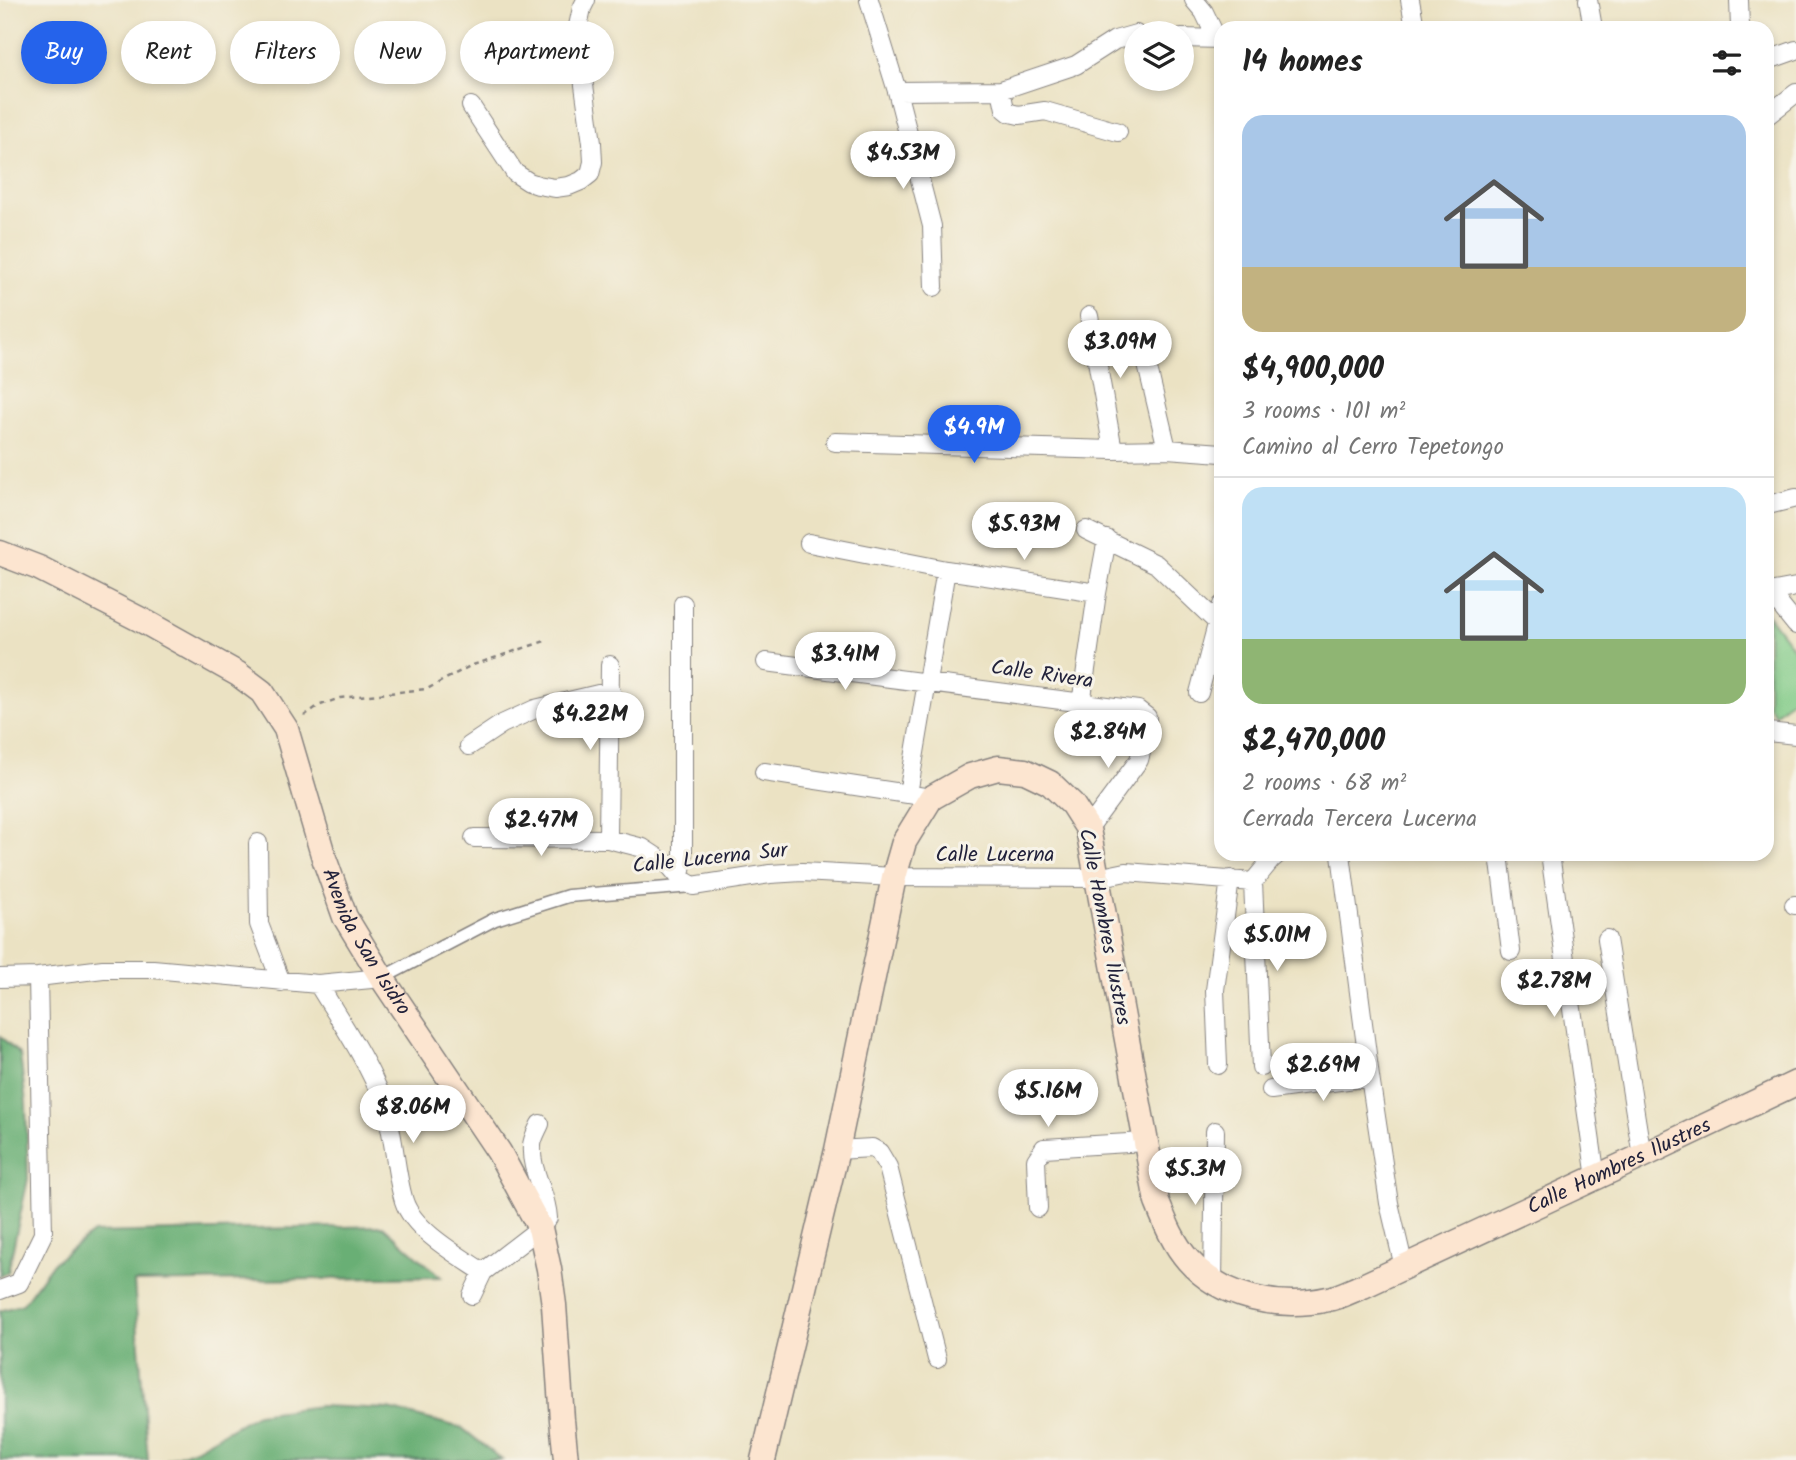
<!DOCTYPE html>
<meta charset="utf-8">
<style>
body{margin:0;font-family:Kalam,sans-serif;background:#f2f2f2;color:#222;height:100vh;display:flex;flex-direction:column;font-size:26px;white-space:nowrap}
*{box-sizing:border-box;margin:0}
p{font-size:23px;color:#767676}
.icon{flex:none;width:38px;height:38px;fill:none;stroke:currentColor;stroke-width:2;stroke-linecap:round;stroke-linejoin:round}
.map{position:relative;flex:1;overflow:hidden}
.drawer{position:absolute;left:1214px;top:21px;width:560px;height:840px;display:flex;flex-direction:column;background:#fff;border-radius:21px;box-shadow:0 4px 10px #0003}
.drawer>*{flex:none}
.hud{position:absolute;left:21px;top:21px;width:665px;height:63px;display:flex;gap:14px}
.fabs{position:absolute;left:1124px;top:21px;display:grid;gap:14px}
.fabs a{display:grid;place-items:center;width:70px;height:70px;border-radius:50%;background:#fff;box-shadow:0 4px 10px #0003;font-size:35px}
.price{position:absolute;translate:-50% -60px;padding:0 16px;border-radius:24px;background:#fff;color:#222;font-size:23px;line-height:46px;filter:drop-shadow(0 2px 4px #0008)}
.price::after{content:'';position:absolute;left:50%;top:42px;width:21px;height:16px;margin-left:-10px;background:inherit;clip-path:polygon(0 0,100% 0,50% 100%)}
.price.active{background:#2563eb;color:#fff}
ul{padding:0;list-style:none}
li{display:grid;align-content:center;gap:14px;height:371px;padding:0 28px}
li+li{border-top:2px solid #e0e0e0}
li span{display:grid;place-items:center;height:217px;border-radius:21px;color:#555}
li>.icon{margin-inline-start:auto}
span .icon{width:126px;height:126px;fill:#fffc;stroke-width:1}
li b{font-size:30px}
h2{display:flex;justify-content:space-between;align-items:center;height:84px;padding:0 28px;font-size:30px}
.pill{padding:0 24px;border-radius:32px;background:#fff;box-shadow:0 4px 10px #0003;font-size:24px;line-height:63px}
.pill.active{background:#2563eb;color:#fff}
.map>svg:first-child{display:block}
.green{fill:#82cb88;stroke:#527662;stroke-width:2}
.forest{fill:#69af74;stroke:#466858;stroke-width:2}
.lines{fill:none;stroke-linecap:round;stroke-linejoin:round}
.pedestrian-casing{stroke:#86827f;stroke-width:15}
.minor-casing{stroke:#86827f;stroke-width:20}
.secondary-casing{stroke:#86827f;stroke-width:27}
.path{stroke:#86827f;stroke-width:2.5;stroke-dasharray:5 5;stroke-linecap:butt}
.pedestrian{stroke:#fff;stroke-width:12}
.minor{stroke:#fff;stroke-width:18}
.secondary{stroke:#fce5d0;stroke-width:24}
.labels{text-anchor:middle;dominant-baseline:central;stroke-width:6;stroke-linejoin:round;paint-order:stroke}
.street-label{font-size:21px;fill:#22223b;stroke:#f7f3e8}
</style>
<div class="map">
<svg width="1796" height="1460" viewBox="0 0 1796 1460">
<rect width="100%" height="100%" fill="#f7f3e8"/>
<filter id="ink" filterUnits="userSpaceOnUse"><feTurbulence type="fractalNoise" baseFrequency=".0143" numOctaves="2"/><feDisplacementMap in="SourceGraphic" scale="14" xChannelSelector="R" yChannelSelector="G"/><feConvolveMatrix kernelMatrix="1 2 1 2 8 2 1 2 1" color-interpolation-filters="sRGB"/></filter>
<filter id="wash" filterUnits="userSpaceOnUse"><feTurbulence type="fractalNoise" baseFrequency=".00686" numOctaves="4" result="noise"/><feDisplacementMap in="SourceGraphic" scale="28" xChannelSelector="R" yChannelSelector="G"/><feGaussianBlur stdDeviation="1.57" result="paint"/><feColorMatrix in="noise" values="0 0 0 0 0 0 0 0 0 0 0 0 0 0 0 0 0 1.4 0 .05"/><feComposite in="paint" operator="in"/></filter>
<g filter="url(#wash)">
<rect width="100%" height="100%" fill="#ebe2c3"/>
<!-- green -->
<path class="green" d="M1768,615L1796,652V696L1775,714L1768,705Z"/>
<!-- forest -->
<path class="forest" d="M0,1036L20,1055L26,1103L28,1179L8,1272L0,1276Z
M383,1226L441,1277L134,1282L148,1460H0V1311L23,1304L53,1263L93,1233Z
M320,1406L389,1409L462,1428L502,1460H166L195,1449L257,1414Z"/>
</g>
<g filter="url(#ink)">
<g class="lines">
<defs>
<path id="pedestrian" d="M382,978L495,919L568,896L692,886"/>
<path id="minor" d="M869,0L897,91L1001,90L1076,65L1115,40L1136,34
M1194,0L1204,12L1217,39
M1410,0L1415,28
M1588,0L1593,28
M1739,0L1740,28
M1181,38L1222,39
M1768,60L1796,50
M1001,90L1005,109L1010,113L1019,115L1045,111L1118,132
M897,91L932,226L934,287
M471,106L515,173L529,182L538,185L555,188L569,186L581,181L590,174L593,162L592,143L584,85L578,26L582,8L586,0
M1768,115L1796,93
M1089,316L1113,450
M1140,335L1167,449
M835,442L1113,450L1167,449L1222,453
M1768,505L1796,498
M1086,530L1156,564L1217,622L1222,623
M809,543L946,570L1097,593
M1768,590L1796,625
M1769,592L1796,587
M683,604V855L680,878L693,886L770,874L802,872L894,877L1097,878L1126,872L1253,882L1271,860L1278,854
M766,662L1138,710L1147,717V730L1139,760L1088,829
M1199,693L1222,605
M1081,704L1097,593L1107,539
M1768,732L1796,735
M469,746L502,724L535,709L611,691
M764,772L908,794
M931,798L908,794L946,570
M474,838L608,839L643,848L669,865L680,878
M608,839L610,665
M258,843L259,924L281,982
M1341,854L1370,1077L1389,1203L1404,1267
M1499,854L1511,951
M1550,854L1596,1178
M1253,882L1261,1067
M1794,905H1796
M1607,939L1642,1156
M0,978L38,977L103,969H153L318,984L382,978
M318,984C341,1022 367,1060 383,1101C395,1133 394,1169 404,1201C413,1230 459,1256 483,1272L540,1228L548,1218C547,1193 530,1171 532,1146C532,1139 537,1131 540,1124
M1218,1065L1215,990L1230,879
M1271,1090L1370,1077
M837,1150L872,1148L879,1152L888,1167L937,1359
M1038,1208L1036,1160L1044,1148L1145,1142
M1213,1283L1215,1131
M0,1290L19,1283L43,1234L38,977
M472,1295L483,1272"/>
<g id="secondary">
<path id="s1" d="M0,553L39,568L147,623L238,674L262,692L286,729L324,858L345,917L382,978L499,1152L540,1228L549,1269L554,1305L562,1420L566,1460"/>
<path id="s2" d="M763,1460L837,1150L894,877L904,842L931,798L970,776L998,768L1025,771L1050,783L1072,804L1088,829L1157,1202C1165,1222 1173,1243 1188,1260C1221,1298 1279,1310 1328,1299C1340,1297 1352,1290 1363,1286L1642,1156L1796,1083"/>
</g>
</defs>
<!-- pedestrian casing -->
<use href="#pedestrian" class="pedestrian-casing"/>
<!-- minor casing -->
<use href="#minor" class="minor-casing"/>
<!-- secondary casing -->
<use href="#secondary" class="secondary-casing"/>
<!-- path -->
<path class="path" d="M304,716L318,706L340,698L427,689L470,666L548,640"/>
<!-- pedestrian -->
<use href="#pedestrian" class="pedestrian"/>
<!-- minor -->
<use href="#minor" class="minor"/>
<!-- secondary -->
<use href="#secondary" class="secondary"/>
</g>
</g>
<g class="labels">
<!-- street labels -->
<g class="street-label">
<text transform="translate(1042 675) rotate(8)">Calle Rivera</text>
<text x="995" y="855">Calle Lucerna</text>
<text transform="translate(710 859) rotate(-6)">Calle Lucerna Sur</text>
<text transform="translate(1104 927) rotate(79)">Calle Hombres Ilustres</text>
<text stroke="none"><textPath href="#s1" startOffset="570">Avenida San Isidro</textPath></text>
<text stroke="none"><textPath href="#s2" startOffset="1792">Calle Hombres Ilustres</textPath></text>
</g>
</g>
</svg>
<div class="fabs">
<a><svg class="icon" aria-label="layers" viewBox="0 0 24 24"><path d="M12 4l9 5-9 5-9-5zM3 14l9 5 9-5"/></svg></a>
</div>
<b class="price" style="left:903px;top:191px">$4.53M</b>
<b class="price" style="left:1120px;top:380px">$3.09M</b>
<b class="price active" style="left:974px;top:465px">$4.9M</b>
<b class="price" style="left:1024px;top:562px">$5.93M</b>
<b class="price" style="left:845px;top:692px">$3.41M</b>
<b class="price" style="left:590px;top:752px">$4.22M</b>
<b class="price" style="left:1108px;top:770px">$2.84M</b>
<b class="price" style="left:541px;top:858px">$2.47M</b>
<b class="price" style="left:1277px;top:973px">$5.01M</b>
<b class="price" style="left:1554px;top:1019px">$2.78M</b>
<b class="price" style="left:1323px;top:1103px">$2.69M</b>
<b class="price" style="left:1048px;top:1129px">$5.16M</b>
<b class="price" style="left:413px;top:1145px">$8.06M</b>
<b class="price" style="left:1195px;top:1207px">$5.3M</b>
<div class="hud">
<a class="pill active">Buy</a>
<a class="pill">Rent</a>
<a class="pill">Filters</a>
<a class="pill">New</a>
<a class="pill">Apartment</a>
</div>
<section class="drawer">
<h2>14 homes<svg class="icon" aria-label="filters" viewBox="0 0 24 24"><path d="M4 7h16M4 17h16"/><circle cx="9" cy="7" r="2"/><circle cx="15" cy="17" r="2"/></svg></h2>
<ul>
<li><span style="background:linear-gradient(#a9c7e8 70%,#c2b280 0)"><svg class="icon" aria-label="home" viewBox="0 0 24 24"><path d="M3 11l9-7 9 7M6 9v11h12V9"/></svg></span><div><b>$4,900,000</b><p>3 rooms · 101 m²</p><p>Camino al Cerro Tepetongo</p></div></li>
<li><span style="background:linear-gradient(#bfe0f5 70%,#8fb573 0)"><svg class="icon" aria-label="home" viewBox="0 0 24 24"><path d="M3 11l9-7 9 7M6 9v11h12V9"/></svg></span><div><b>$2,470,000</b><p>2 rooms · 68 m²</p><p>Cerrada Tercera Lucerna</p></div></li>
</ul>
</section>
</div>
